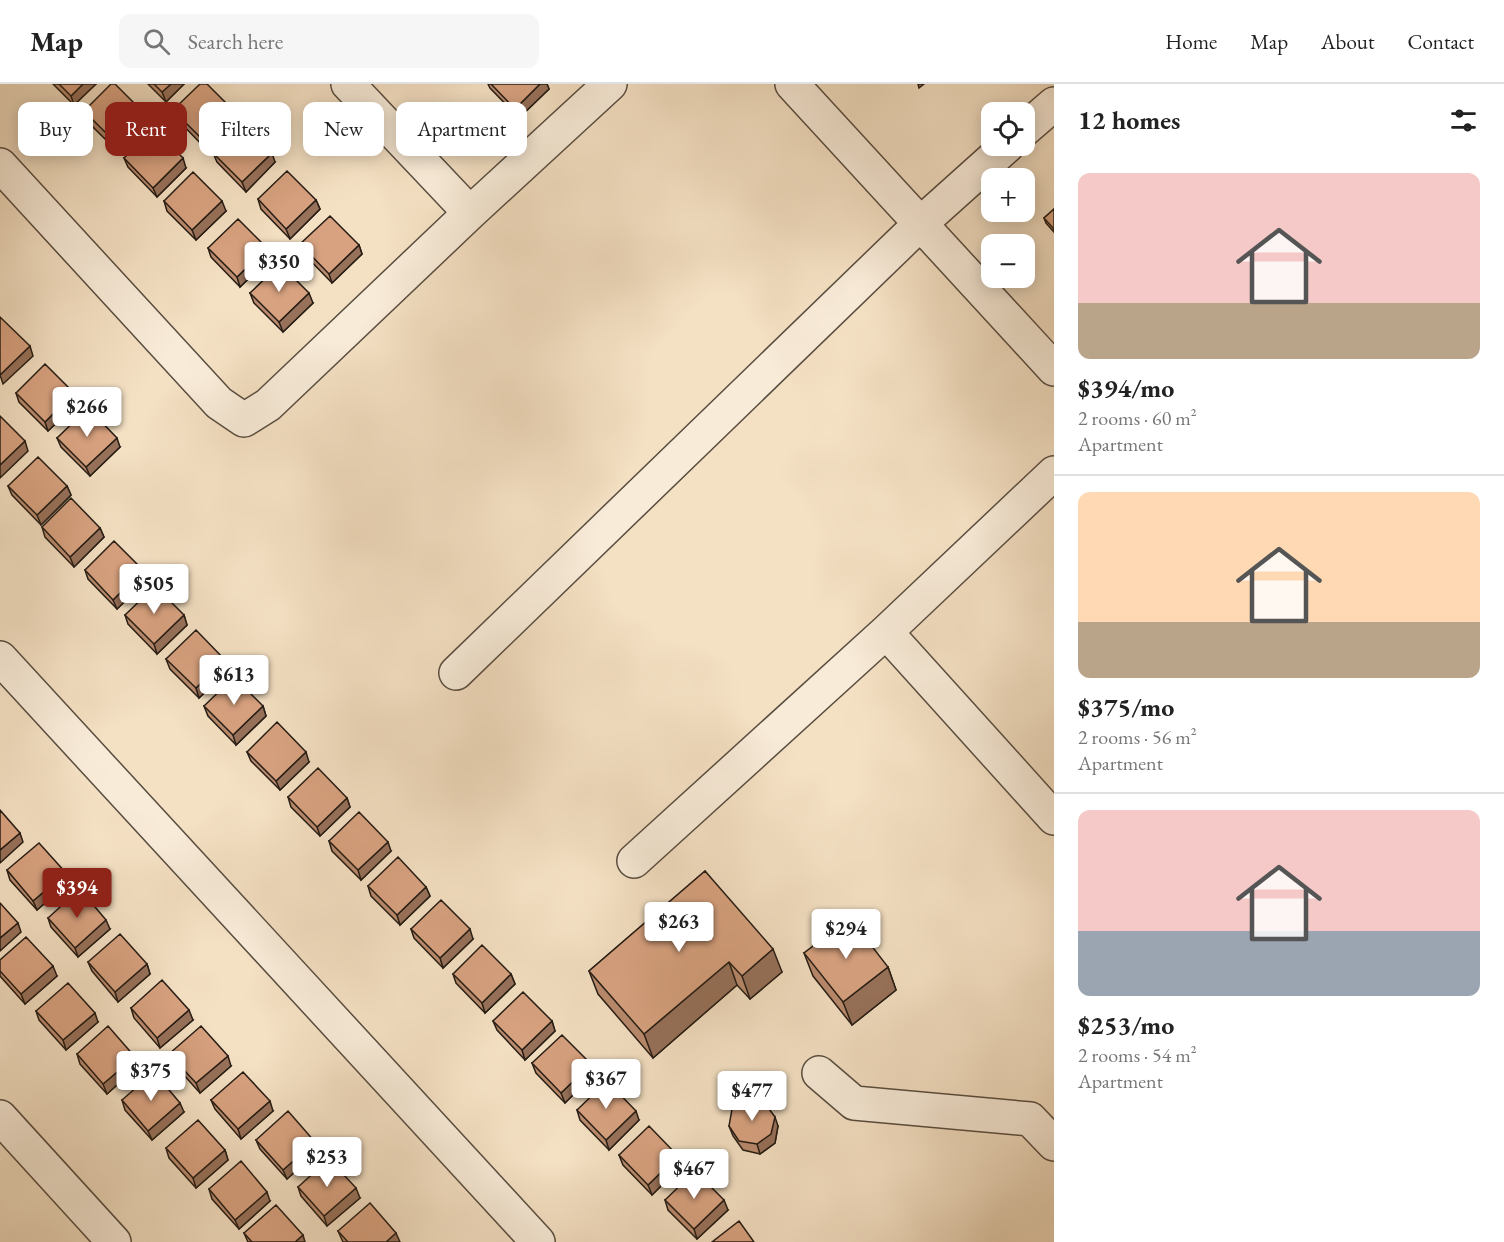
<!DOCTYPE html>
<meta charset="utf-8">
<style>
body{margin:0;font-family:"EB Garamond",serif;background:#f6f6f6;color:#222;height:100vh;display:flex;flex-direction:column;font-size:22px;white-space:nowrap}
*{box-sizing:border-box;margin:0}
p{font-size:20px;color:#767676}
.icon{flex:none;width:33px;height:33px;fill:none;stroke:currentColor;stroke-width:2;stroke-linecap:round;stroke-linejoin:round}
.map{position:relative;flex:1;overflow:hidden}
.drawer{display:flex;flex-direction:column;background:#fff;width:450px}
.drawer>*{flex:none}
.banner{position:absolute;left:18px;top:18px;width:570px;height:54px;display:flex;gap:12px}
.tools{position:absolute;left:981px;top:18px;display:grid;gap:12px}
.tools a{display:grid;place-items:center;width:54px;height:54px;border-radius:12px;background:#fff;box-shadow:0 3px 15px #0003;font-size:30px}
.price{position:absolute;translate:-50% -51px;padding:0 14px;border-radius:6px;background:#fff;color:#222;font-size:20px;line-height:39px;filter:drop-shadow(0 2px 3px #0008)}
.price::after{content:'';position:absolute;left:50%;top:36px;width:18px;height:14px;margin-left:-9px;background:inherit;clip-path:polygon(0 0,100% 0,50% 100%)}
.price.active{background:#8f2418;color:#fff}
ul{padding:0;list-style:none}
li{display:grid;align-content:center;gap:12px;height:318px;padding:0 24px}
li+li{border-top:2px solid #e0e0e0}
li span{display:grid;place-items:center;height:186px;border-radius:12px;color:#555}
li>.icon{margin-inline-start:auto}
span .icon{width:108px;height:108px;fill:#fffc;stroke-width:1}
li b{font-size:26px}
h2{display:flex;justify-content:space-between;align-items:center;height:72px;padding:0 24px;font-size:26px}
.chip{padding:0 21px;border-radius:12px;background:#fff;box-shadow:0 3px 15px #0003;font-size:21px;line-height:54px}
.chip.active{background:#8f2418;color:#fff}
header{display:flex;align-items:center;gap:36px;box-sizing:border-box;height:84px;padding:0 30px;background:#fff;border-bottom:2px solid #e0e0e0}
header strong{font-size:28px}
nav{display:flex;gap:33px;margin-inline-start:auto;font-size:21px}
.search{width:420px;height:54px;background:#f6f6f6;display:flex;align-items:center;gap:15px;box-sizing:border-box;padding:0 21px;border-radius:12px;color:#767676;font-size:22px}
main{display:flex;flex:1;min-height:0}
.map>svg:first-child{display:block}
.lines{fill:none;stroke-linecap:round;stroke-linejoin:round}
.minor-casing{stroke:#594d40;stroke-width:36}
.minor{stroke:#f8ebd8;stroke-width:33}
.wall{fill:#ba8b6e;stroke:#251c14;stroke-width:1.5}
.shaded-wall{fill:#97715a;stroke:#251c14;stroke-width:1.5}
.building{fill:#d8a280;stroke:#251c14;stroke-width:1.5}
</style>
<header>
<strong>Map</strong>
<div class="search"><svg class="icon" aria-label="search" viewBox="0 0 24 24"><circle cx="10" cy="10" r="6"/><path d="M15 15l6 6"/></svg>Search here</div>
<nav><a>Home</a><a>Map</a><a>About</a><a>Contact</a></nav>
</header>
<main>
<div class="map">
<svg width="1054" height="1158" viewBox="0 0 1054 1158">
<rect width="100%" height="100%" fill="#f4e0c3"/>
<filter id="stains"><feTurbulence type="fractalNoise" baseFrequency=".00333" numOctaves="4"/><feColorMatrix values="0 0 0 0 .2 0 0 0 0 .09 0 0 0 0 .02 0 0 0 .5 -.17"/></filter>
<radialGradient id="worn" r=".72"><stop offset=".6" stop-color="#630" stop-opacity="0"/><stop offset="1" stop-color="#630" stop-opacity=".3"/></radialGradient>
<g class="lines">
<defs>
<path id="minor" d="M348,0L470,129
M792,0L1054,285
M1024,46L1054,20
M0,81L219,319L244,336L268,321L470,129L610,0
M886,548L1054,734
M0,574L538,1158
M456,589L920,140L1007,62
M634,777L886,548L1054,389
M819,989L854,1019L1030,1035L1054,1060
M0,1033L114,1158"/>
</defs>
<!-- minor casing -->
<use href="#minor" class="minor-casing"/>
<!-- minor -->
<use href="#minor" class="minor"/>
</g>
<!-- wall -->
<path class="wall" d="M53,0H96L74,21Z
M148,0H184L166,18Z
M488,0H547L549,5L519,34L490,4Z
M173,26L236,36L206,65L177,35Z
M84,27L146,37L116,66L87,37Z
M213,69L275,78L246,108L217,78Z
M124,74L186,84L157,113L128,83Z
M258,115L316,116L320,125L290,155L261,125Z
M164,117L226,127L196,156L167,127Z
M1054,125V148L1046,139L1044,134Z
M300,160L359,161L362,170L332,199L304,170Z
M208,164H267L270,174L240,203L211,173Z
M250,209L313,219L283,248L254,219Z
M16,309H74L78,318L48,347L19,318Z
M57,354L120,363L90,392L61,363Z
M8,402H67L71,411L41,441L12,411Z
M42,443L100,444L104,453L74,483L45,453Z
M85,486L147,496L117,525L88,495Z
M125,531H184L187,541L157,570L128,540Z
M166,575L229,585L199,614L170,585Z
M204,622H263L266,632L236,661L208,632Z
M247,668L309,678L280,706L251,677Z
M288,713L347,714L350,723L320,752L291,723Z
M329,757L391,767L361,796L332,767Z
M7,786L66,789L69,798L37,826L10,796Z
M705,787L782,888L750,915L737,901L653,974L598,910L589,887Z
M368,802L426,803L430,812L400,841L371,812Z
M48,834L110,845L78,873L51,843Z
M411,845L473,855L443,884L414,854Z
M804,869L888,883L896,906L852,941L813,892Z
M0,876L57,892L25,920L0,892Z
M88,878L147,880L150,890L118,918L92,887Z
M453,890H511L515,900L485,929L456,899Z
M131,924L193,936L160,964L134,934Z
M36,927L98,938L66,966L39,936Z
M493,937H552L555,947L525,976L497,946Z
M77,970L138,982L107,1010L80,980Z
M169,970L231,982L200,1009L173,979Z
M532,979L595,989L565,1019L536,989Z
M122,1016L184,1028L152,1056L125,1026Z
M211,1016L273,1027L241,1055L215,1025Z
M577,1026L639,1036L609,1066L580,1036Z
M729,1042H778L775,1059L760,1070L743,1066L733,1052Z
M256,1056L318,1067L287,1095L260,1065Z
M166,1064L225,1066L228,1076L196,1104L169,1074Z
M619,1071L678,1072L682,1081L652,1111L623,1081Z
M298,1103L360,1114L327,1142L301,1112Z
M209,1105L270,1117L239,1145L212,1115Z
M665,1116L728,1126L697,1155L668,1126Z
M338,1147L400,1158H343Z
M244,1149L305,1158H248Z"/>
<!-- shaded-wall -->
<path class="shaded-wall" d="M83,0H96L74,21L71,12Z
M171,0H184L166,18L162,8Z
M540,0H547L549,5L519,34L515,25Z
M918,0H924L919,4Z
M233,26L236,36L206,65L202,55Z
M142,27L146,37L116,66L113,56Z
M272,69L275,78L246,108L242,98Z
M183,74L186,84L157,113L153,104Z
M316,116L320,125L290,155L286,145Z
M222,117L226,127L196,156L192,146Z
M359,161L362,170L332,199L329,190Z
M267,164L270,174L240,203L237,193Z
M309,209L313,219L283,248L279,238Z
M30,262L33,272L3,300L0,291Z
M74,309L78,318L48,347L45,338Z
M117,354L120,363L90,392L86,383Z
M25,357L28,367L0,394V381Z
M67,402L71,411L41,441L37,431Z
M100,444L104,453L74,483L70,473Z
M143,486L147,496L117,525L113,516Z
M184,531L187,541L157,570L154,560Z
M225,576L229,585L199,614L196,604Z
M263,622L266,632L236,661L233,651Z
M306,668L309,678L280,706L276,697Z
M347,714L350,723L320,752L317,743Z
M20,749L23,758L0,779V766Z
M388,758L391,767L361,796L358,786Z
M66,789L69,798L37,826L33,817Z
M426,803L430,812L400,841L397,831Z
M106,836L110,845L78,873L75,864Z
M18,839L21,848L0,867V854Z
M470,845L473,855L443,884L440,874Z
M773,865L782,888L750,915L742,892Z
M729,878L737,901L653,974L644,950Z
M147,880L150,890L118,918L115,908Z
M53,882L57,892L25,920L21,910Z
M888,883L896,906L852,941L843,918Z
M511,890L515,900L485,929L482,919Z
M189,926L193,936L160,964L157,954Z
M95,929L98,938L66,966L63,956Z
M552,937L555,947L525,976L522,966Z
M228,972L231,982L200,1009L196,999Z
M135,973L138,982L107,1010L103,1000Z
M591,980L595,989L565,1019L561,1009Z
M270,1017L273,1027L241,1055L238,1045Z
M180,1019L184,1028L152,1056L148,1047Z
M636,1027L639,1036L609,1066L606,1056Z
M775,1033L778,1042L775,1059L760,1070L757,1060Z
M315,1058L318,1067L287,1095L283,1086Z
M225,1066L228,1076L196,1104L193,1094Z
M678,1072L682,1081L652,1111L648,1101Z
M356,1104L360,1114L327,1142L324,1132Z
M267,1108L270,1117L239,1145L235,1136Z
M724,1116L728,1126L697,1155L694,1145Z
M396,1149L400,1158H386Z
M303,1151L305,1158H295Z"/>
<!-- building -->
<path class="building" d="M59,0H83L71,12Z
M111,0H115L142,27L113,56L84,27Z
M154,0H171L162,8Z
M200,0H207L233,26L202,55L173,26Z
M491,0H540L515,25Z
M243,40L272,69L242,98L213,69Z
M154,45L183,74L153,104L124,74Z
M287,87L316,116L286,145L258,115Z
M193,88L222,117L192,146L164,117Z
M1054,125V145L1044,134Z
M330,132L359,161L329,190L300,160Z
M238,135L267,164L237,193L208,164Z
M280,180L309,209L279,238L250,209Z
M0,233L30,262L0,291Z
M45,280L74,309L45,338L16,309Z
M88,324L117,354L86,383L57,354Z
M0,332L25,357L0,381Z
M38,373L67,402L37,431L8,402Z
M71,414L100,444L70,473L42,443Z
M114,457L143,486L113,516L85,486Z
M155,502L184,531L154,560L125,531Z
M196,546L225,576L196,604L166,575Z
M234,593L263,622L233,651L204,622Z
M277,638L306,668L276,697L247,668Z
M318,684L347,714L317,743L288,713Z
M0,726L20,749L0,766Z
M359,728L388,758L358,786L329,757Z
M39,759L66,789L33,817L7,786Z
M398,773L426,803L397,831L368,802Z
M705,787L773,865L742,892L729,878L644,950L589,887Z
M80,805L106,836L75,864L48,834Z
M441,816L470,845L440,874L411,845Z
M0,819L18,839L0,854Z
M850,834L888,883L843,918L804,869Z
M120,850L147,880L115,908L88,878Z
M26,853L53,882L21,910L0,887V876Z
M482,861L511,890L482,919L453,890Z
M162,896L189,926L157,954L131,924Z
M68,899L95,929L63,956L36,927Z
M523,908L552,937L522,966L493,937Z
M108,942L135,973L103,1000L77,970Z
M201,942L228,972L196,999L169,970Z
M562,951L591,980L561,1009L532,979Z
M154,988L180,1019L148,1047L122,1016Z
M243,988L270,1017L238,1045L211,1016Z
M607,997L636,1027L606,1056L577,1026Z
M747,1015L764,1018L775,1033L771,1050L757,1060L739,1057L729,1042L732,1025Z
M288,1027L315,1058L283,1086L256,1056Z
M198,1036L225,1066L193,1094L166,1064Z
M649,1042L678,1072L648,1101L619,1071Z
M329,1075L356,1104L324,1132L298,1103Z
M241,1077L267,1108L235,1136L209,1105Z
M695,1087L724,1116L694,1145L665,1116Z
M370,1119L396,1149L386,1158H348L338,1147Z
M276,1121L303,1151L295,1158H252L244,1149Z
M739,1137L754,1158H712Z"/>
<rect width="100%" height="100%" filter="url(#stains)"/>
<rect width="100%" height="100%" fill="url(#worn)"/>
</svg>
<div class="tools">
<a><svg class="icon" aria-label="locate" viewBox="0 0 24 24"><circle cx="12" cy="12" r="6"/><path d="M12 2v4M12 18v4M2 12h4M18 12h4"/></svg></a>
<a>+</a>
<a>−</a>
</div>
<b class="price" style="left:279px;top:209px">$350</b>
<b class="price" style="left:87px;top:354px">$266</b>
<b class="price" style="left:154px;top:531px">$505</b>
<b class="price" style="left:234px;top:622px">$613</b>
<b class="price active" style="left:77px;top:835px">$394</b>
<b class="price" style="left:679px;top:869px">$263</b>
<b class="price" style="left:846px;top:876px">$294</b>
<b class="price" style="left:151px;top:1018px">$375</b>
<b class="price" style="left:606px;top:1026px">$367</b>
<b class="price" style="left:752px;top:1038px">$477</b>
<b class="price" style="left:327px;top:1104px">$253</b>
<b class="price" style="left:694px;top:1116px">$467</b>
<div class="banner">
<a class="chip">Buy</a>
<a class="chip active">Rent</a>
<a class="chip">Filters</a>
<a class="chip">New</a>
<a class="chip">Apartment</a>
</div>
</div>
<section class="drawer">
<h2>12 homes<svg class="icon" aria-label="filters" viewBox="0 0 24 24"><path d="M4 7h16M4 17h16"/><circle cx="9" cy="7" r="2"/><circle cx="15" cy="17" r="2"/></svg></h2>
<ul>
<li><span style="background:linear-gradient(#f6c9c9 70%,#b9a48a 0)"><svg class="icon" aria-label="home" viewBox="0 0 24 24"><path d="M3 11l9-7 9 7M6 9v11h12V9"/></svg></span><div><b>$394/mo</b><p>2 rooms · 60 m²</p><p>Apartment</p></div></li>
<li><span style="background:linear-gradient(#ffd9b3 70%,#b9a48a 0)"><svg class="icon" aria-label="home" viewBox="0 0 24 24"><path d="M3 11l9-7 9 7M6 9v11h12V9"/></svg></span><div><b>$375/mo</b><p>2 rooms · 56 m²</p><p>Apartment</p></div></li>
<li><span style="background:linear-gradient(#f6c9c9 65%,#9aa5b1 0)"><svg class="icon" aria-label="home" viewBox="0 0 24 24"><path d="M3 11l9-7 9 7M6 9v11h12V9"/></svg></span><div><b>$253/mo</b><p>2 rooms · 54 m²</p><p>Apartment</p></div></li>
</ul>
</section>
</main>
